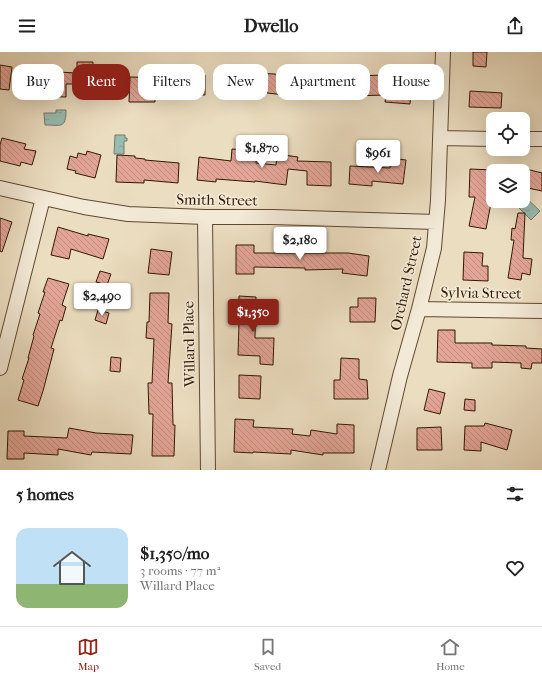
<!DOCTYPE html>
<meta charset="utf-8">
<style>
body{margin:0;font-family:"IM FELL French Canon",serif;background:#f6f6f6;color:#222;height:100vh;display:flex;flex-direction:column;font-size:15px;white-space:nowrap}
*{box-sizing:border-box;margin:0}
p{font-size:13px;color:#767676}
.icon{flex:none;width:22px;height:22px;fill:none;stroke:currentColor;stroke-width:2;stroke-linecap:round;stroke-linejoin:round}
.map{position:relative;height:418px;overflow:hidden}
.panel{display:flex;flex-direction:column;background:#fff;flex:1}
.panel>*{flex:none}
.banner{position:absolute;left:12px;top:12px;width:518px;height:36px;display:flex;gap:8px}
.buttons{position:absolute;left:486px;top:60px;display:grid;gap:8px}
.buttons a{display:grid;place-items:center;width:44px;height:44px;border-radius:8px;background:#fff;box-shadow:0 4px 16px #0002;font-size:20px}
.price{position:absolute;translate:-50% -34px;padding:0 9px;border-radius:4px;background:#fff;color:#222;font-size:13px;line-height:26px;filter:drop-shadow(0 1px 2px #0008)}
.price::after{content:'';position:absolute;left:50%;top:24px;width:12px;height:9px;margin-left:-6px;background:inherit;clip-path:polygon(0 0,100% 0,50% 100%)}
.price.active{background:#8f2418;color:#fff}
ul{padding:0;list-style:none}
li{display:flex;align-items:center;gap:12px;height:100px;padding:0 16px}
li+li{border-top:1px solid #e0e0e0}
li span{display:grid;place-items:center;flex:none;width:112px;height:80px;border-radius:12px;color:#555}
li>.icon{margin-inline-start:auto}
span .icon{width:48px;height:48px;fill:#fffc;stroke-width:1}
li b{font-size:17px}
h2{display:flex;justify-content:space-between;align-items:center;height:48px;padding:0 16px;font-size:17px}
.tag{padding:0 14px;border-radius:12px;background:#fff;box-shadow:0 4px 16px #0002;font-size:14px;line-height:36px}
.tag.active{background:#8f2418;color:#fff}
header{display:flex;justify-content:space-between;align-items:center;height:52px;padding:0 16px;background:#fff;font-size:18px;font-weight:700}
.tab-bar{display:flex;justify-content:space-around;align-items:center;height:56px;border-top:1px solid #e0e0e0;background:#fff;font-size:11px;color:#767676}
.tab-bar a{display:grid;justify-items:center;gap:2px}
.tab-bar .active{color:#8f2418}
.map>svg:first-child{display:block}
.water{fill:url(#water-ripples);stroke:#707a6b}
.building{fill:url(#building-back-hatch);stroke:#331700}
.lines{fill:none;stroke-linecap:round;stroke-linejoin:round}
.minor-casing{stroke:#614830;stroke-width:16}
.minor{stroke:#f2e9d6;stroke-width:14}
.labels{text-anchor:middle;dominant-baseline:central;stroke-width:3.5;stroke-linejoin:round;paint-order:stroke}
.street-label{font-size:15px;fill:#331700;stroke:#f2e9d6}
</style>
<header><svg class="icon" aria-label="menu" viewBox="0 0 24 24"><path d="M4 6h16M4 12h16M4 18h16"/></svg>Dwello<svg class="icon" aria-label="share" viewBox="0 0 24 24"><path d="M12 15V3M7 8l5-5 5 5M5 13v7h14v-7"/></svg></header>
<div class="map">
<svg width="542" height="418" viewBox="0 0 542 418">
<defs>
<pattern id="water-ripples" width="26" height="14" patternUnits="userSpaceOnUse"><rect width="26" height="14" fill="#98bcb2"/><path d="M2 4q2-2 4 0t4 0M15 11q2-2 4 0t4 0" fill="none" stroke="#83a197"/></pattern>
<pattern id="building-back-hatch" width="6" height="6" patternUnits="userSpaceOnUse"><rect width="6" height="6" fill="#e2a596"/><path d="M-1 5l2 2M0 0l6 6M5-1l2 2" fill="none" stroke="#c28d80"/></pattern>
</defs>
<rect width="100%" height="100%" fill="#ebddc0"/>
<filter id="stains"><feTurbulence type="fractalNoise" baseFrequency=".005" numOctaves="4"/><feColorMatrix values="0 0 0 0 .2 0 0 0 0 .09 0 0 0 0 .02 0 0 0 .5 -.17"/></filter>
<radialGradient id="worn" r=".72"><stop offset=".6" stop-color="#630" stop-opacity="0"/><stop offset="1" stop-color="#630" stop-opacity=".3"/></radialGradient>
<!-- water -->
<path class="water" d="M56,58H66C66,77 61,73 45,73L44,61H56Z
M115,83H125V86H127V89H124V102H114Z
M525,145L540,159L531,168L516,153L520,149H523V146Z"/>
<!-- building -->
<path class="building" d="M473,0H487L486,15L473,14Z
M77,10H93V32H66V45L37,44L38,19L77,21Z
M0,13L12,15L9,38L0,37Z
M235,20L274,22L312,26V22L333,23L331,43L295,41L294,44L267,41V40L234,39Z
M387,22L412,24L410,52L385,50L386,43L350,44L349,24L387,23Z
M178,23H205V43H166V45H155V50H129L130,25L178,26Z
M470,39L502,41L501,56L469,55Z
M2,86L26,92L24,97L36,99L32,113L21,110L20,114L0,109V93Z
M232,97L257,99L256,111L276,113L277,102L298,105L297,109L331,110V134L307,133V119L288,117L286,133L255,129V130L216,127V130L197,128L199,105L231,109Z
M87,99L101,103L95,126L75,121L76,119L67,117L70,104L77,106L78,101L86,103Z
M117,103L135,104V106L145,107V108L179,111L178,131L144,128V131L116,130Z
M391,106L406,108L403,132L372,129V134L349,132L350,114L390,116Z
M470,117L493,118V146H492L486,177L469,174L475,145H469Z
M526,117L542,121V139L523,135Z
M518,161H525L523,206L532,207L530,223L522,221L521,228L508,226L514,188H511L512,176L515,177Z
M0,166L12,170L2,200L0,199Z
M58,175L88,184V182L109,187L103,207L71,197L69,207L51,203Z
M236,193H254V201H348L369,204L367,224L342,221L343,217L305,218V216L254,215V222H236Z
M151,197L172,200L169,223L148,221Z
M464,200L483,201L482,214H488V229L463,228Z
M100,219L111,222L107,233L96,230Z
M48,226L69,232L62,253L66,255L62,269L60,268L51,296L54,297L43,339L38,354L18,348L24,328L22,327L29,306H28L34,284L33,283L40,262L38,261L45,240H43Z
M102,239L112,241L107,256L98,253Z
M150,241H169L168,271L172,272L168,331H172L173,373H175L174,404H152L153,362H149L148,331H152L154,287L146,286L147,270H149Z
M239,244L256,245L255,286H274L273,313L260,312V304L238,303L239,271H238Z
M358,246H376L375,270H350V255H358Z
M98,258L109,261L106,272L95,268Z
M438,278H455V291H492V293L526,294V296L542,297V311H532L531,317L521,316V311L492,310V316H472V311L437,310Z
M111,305L121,306L120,320L110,319Z
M341,306L359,307V327L367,328L368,347H334V328H340Z
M239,323L261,324L260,347L239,346Z
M429,337L445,341L440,362L424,358Z
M465,347L475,348V359L464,358Z
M235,367L254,368L253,375L293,377L292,382L310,384L311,378L337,382V372L354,373V401H323V403L291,398V402L253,400V401L234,400Z
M485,371L512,378L507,398L481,390V399L464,398L465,374H484Z
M441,375L442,398H417V376Z
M69,376L96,381L133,383L131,402L92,400L91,403L58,397V403L24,401V407H7L8,379H24V384L67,386Z"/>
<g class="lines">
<defs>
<path id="minor" d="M440,86L493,87
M523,87H542
M0,136L84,155L128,162L205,165H272L436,170
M205,165L208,418
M419,257L542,259
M0,316L43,146
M378,418L400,324L419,257L434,196L438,148L443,0"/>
</defs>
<!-- minor casing -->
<use href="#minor" class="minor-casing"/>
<!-- minor -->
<use href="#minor" class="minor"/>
</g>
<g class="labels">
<!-- street labels -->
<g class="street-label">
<text transform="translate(217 148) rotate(1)">Smith Street</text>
<text transform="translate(406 231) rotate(-77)">Orchard Street</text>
<text transform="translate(481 241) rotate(1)">Sylvia Street</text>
<text transform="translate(189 292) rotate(-91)">Willard Place</text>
</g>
</g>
<rect width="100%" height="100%" filter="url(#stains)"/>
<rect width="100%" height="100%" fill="url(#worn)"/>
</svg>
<div class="buttons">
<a><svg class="icon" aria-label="locate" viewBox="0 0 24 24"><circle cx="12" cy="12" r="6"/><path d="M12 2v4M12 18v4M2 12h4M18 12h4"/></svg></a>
<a><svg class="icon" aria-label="layers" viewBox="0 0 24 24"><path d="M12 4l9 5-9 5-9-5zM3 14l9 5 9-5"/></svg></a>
</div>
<b class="price" style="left:262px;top:117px">$1,870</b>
<b class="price" style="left:378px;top:122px">$961</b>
<b class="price" style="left:300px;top:209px">$2,180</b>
<b class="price" style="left:102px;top:265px">$2,490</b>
<b class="price active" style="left:253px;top:281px">$1,350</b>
<div class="banner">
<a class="tag">Buy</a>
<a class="tag active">Rent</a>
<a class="tag">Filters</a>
<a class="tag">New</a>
<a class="tag">Apartment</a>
<a class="tag">House</a>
</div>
</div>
<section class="panel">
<h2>5 homes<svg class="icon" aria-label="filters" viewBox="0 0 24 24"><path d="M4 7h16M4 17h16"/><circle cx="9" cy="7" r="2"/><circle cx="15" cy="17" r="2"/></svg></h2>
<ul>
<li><span style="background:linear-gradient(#bfe0f5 70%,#8fb573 0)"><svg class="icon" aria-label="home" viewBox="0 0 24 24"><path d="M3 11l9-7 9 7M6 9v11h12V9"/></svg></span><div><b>$1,350/mo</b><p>3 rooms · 77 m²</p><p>Willard Place</p></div><svg class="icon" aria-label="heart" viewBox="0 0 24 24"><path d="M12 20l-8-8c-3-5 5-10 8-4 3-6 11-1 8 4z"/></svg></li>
</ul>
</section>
<nav class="tab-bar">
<a class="active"><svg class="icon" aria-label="map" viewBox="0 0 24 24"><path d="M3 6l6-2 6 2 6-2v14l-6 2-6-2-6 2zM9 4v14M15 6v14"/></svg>Map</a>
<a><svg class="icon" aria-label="saved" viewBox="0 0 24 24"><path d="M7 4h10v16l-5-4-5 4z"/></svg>Saved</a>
<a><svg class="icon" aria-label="home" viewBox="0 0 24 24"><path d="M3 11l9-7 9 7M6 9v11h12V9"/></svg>Home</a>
</nav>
